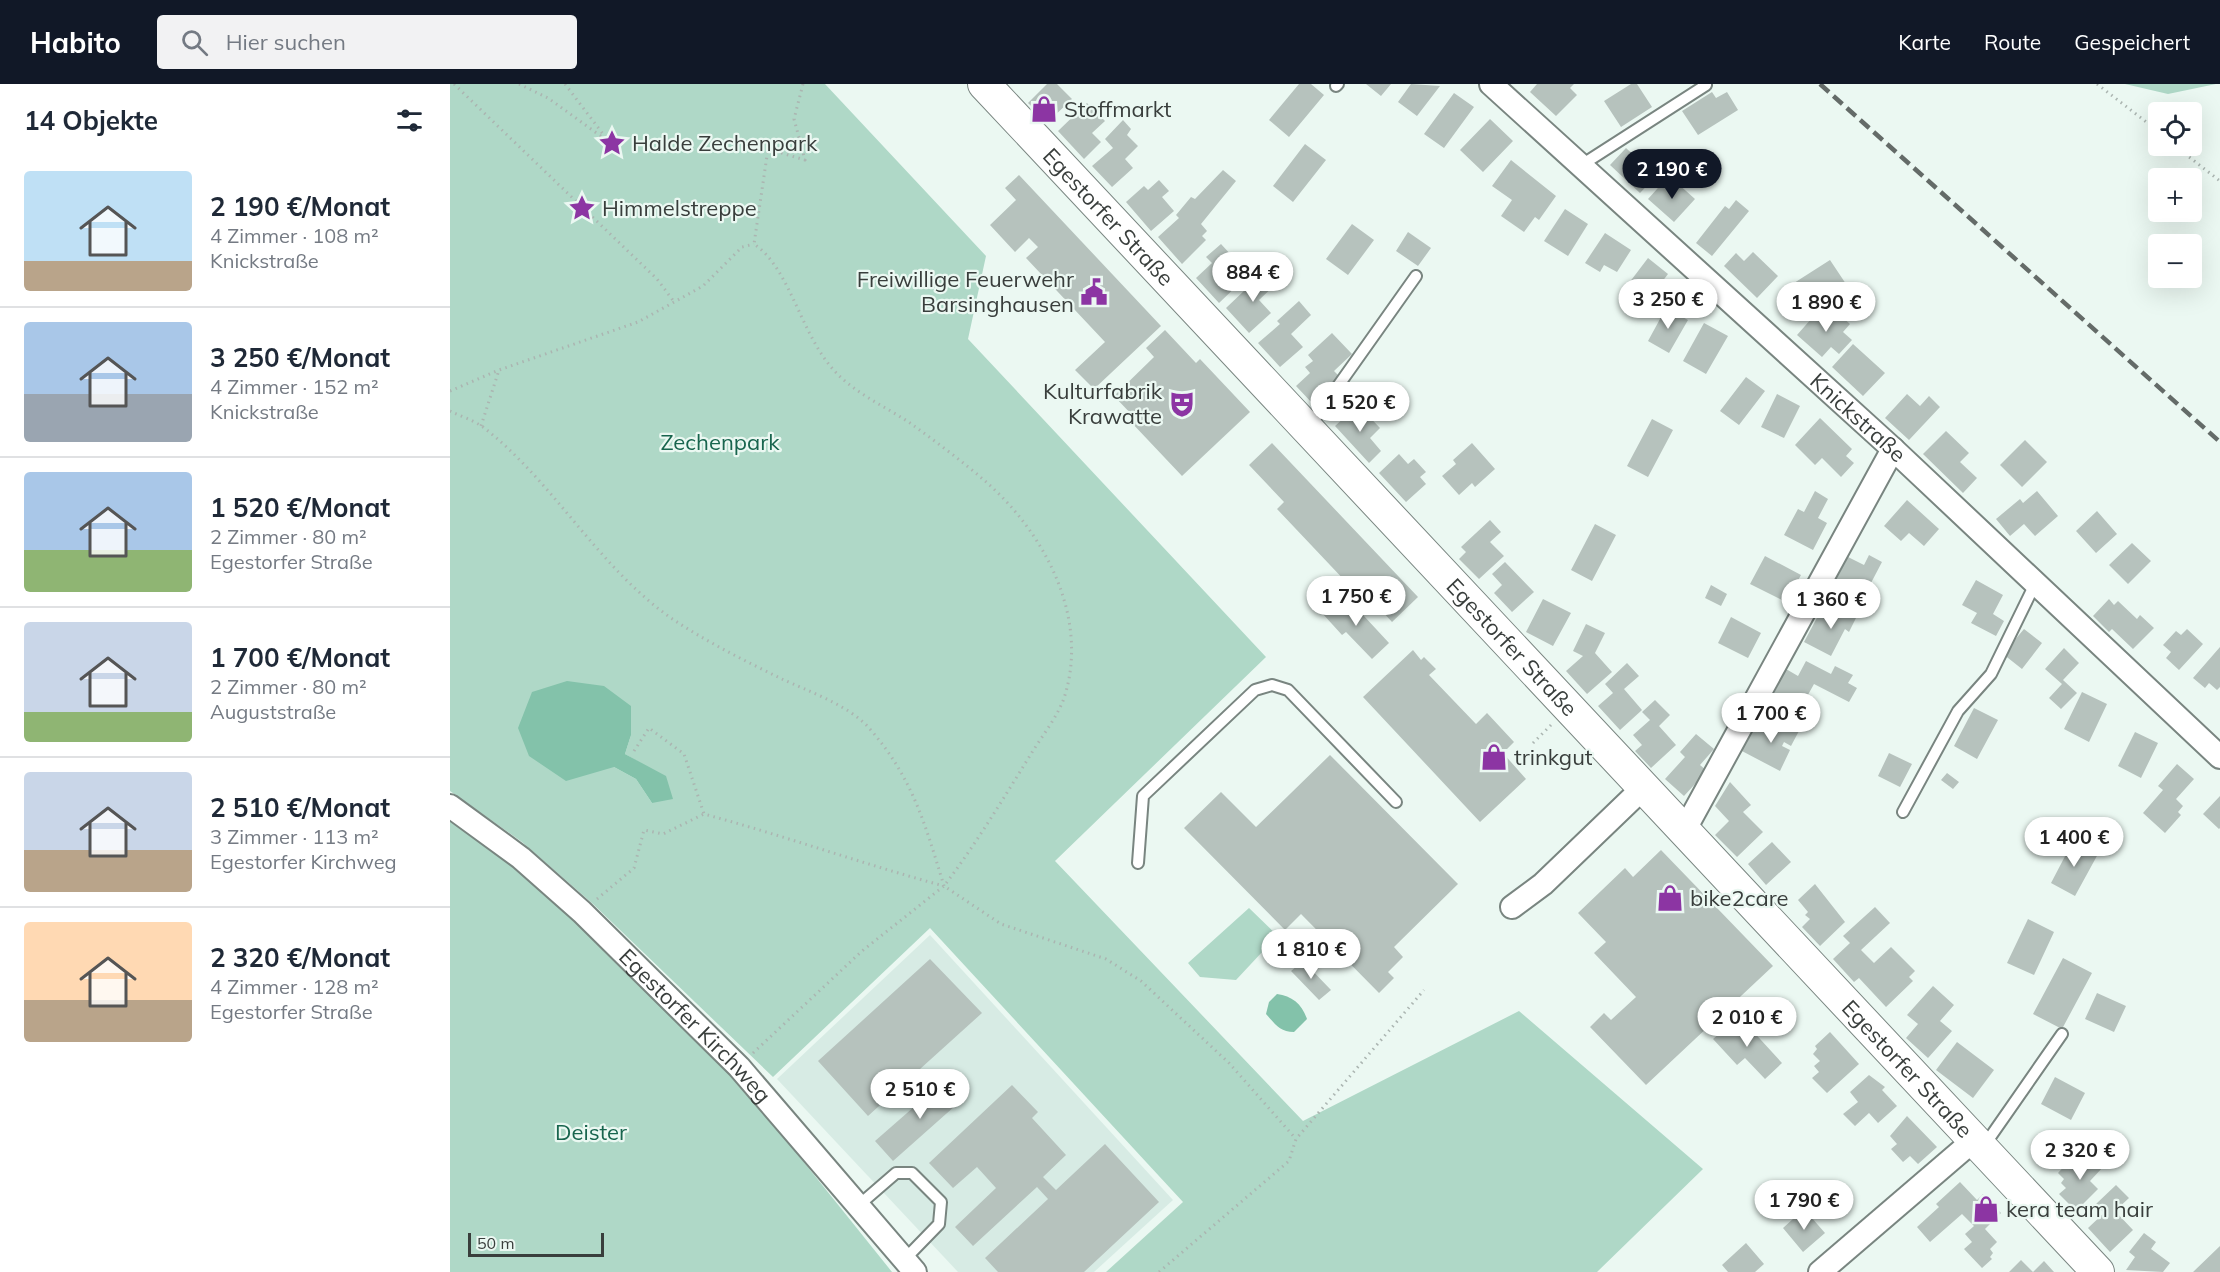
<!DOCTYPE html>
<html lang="de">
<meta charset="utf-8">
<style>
body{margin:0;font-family:Mulish,sans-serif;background:#f2f2f3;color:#1f2937;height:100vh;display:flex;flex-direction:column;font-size:22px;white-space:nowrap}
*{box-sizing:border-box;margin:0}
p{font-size:20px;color:#747a83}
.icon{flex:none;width:33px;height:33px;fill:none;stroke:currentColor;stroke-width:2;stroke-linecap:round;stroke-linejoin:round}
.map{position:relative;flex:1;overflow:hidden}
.drawer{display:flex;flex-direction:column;background:#fff;width:450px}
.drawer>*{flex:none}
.tools{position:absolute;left:1698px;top:18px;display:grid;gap:12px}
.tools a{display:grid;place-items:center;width:54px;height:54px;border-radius:6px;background:#fff;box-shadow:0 6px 24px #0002;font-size:30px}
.scale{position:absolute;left:18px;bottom:15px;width:136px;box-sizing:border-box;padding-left:6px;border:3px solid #393e3c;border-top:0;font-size:16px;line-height:21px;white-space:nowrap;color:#393e3c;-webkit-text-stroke:4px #ebf8f2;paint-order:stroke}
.price{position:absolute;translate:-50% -51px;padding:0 14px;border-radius:21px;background:#fff;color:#222;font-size:20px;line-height:39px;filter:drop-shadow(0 2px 3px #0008)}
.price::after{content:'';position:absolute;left:50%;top:36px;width:18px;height:14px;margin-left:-9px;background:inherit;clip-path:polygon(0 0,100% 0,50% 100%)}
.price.selected{background:#111827;color:#fff}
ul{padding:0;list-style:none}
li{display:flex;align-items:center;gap:18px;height:150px;padding:0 24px}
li+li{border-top:2px solid #e0e1e3}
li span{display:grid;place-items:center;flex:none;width:168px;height:120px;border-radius:6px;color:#555}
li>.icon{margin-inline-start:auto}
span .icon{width:72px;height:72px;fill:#fffc;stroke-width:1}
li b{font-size:26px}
h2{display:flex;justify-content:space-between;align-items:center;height:72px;padding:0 24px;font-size:26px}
header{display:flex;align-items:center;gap:36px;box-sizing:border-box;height:84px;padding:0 30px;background:#111827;color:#fff}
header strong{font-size:28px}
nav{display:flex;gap:33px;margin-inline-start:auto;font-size:21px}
.search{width:420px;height:54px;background:#f2f2f3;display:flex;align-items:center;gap:15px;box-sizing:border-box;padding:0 21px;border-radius:6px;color:#747a83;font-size:22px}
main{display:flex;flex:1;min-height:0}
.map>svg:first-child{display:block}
.built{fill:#d7ebe4}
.green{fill:#afd8c7;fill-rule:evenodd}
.water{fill:#83c2aa}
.building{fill:#b6c2bd}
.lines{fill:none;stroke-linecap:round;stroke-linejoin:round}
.lane-casing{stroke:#798580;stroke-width:14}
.street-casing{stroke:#798580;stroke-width:26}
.secondary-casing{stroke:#798580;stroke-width:34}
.path{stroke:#abb5b1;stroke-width:3;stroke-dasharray:1.5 4.5;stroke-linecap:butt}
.lane{stroke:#fff;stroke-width:10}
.street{stroke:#fff;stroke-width:22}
.secondary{stroke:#fff;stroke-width:32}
.rail{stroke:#646b68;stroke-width:4.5;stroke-dasharray:12 6;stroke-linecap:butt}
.labels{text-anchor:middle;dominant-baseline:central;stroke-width:4.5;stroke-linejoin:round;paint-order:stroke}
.poi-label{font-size:22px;fill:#393e3c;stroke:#ebf8f2;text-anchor:start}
.street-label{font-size:22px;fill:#393e3c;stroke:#ebf8f2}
.park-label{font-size:22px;fill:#18654e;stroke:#ebf8f2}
</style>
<header>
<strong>Habito</strong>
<div class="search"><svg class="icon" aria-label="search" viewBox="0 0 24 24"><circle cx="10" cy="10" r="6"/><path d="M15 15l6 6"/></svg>Hier suchen</div>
<nav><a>Karte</a><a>Route</a><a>Gespeichert</a></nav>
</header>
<main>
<section class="drawer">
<h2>14 Objekte<svg class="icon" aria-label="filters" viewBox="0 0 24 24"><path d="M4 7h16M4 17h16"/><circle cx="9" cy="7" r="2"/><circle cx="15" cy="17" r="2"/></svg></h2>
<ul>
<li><span style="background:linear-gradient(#bfe0f5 75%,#b9a48a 0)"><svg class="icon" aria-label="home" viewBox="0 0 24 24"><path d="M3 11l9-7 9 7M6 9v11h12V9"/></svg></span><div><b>2 190 €/Monat</b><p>4 Zimmer · 108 m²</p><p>Knickstraße</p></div></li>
<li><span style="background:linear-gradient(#a9c7e8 60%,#9aa5b1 0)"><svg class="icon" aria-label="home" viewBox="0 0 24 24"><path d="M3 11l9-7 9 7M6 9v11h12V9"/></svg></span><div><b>3 250 €/Monat</b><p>4 Zimmer · 152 m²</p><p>Knickstraße</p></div></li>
<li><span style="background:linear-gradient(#a9c7e8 65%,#8fb573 0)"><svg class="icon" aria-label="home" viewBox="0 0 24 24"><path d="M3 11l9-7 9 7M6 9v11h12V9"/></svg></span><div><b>1 520 €/Monat</b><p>2 Zimmer · 80 m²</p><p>Egestorfer Straße</p></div></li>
<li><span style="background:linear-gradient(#c9d6e8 75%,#8fb573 0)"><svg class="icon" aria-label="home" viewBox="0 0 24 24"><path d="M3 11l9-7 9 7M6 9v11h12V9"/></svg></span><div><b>1 700 €/Monat</b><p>2 Zimmer · 80 m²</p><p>Auguststraße</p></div></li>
<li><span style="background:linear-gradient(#c9d6e8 65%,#b9a48a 0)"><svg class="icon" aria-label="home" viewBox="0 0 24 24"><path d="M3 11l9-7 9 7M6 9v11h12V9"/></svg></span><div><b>2 510 €/Monat</b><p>3 Zimmer · 113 m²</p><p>Egestorfer Kirchweg</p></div></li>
<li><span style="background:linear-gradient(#ffd9b3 65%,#b9a48a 0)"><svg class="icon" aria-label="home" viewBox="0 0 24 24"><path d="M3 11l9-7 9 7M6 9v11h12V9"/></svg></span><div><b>2 320 €/Monat</b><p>4 Zimmer · 128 m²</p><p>Egestorfer Straße</p></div></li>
</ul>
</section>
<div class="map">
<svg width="1770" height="1188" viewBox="0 0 1770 1188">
<rect width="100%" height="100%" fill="#ebf8f2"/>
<!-- built -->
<path class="built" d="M480,851L723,1116L644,1188H508L327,995Z"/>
<!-- green -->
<path class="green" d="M0,0H375L536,172L518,255L816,573L605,777L853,1037L1069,927L1253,1085L1147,1188H656L733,1118L480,844L323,993L143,820L72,758L0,707ZM181,651L175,670L194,681L202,719L186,695L164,683Z
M1675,0H1766L1718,10Z
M0,733L91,800L283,990L442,1188H0Z
M799,824L833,857L814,866L786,896L750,893L738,879Z"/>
<!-- water -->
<path class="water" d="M117,597L154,602L181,622V651L175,670L216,692L223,715L202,719L186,695L164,683L116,697L79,672L68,644L82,608Z
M827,910C842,912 852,920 857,935L844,948C830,948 825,940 816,930L819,918Z"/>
<!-- building -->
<path class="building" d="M597,0H607L622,15L598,38L578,19Z
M849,0H861L874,11L839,53L819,36Z
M916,0H941L931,12Z
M961,0L990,2L967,32L948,18Z
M1087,0H1124L1120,4L1127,11L1106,32L1080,8Z
M1181,0H1187L1202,23L1171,43L1154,17Z
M1262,8L1266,14L1277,8L1288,26L1248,51L1232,27Z
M1004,9L1024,23L994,64L974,50Z
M637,19L655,37L642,49L651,58L634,75L608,47Z
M1040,35L1063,57L1033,88L1010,66Z
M673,36L681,45L677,51L688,62L675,75L683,84L662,103L642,82L663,64L655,55Z
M855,60L876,76L843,118L823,102Z
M1176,64L1206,92L1190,109L1160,81Z
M1061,76L1106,112L1089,136L1085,133L1074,148L1051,132L1062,116L1042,102Z
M773,86L786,97L751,140L757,147L752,152L756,156L732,180L708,153L729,134L726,131L741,113L745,115Z
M569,91L711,242L644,305L625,286L655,258L576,174L588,163L579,154L565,168L540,141L566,116L555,104Z
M1216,95L1223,102L1226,98L1245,115L1224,138L1198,115Z
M709,96L719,107L712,113L724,127L701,147L676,118L694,102L698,106Z
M1286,116L1299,127L1262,172L1246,159L1275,122L1279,125Z
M1115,125L1138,140L1118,172L1094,157Z
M902,140L924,156L898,191L876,175Z
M958,148L981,164L968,182L946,167Z
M1155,149L1181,166L1167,188L1154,181L1150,188L1135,179Z
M771,160L783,173L775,180L791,198L769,219L746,194L762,179L756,173Z
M1303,168L1328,192L1307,214L1274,182L1286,169L1294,177Z
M1198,174L1218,190L1199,215L1179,199Z
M1380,176L1396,200L1360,223L1344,199Z
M816,186L828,198L809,216L821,229L799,249L776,224Z
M849,217L861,231L841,250L853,263L830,283L808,259L830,240L827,237Z
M1216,224L1238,236L1219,269L1198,257Z
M1369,226L1377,234L1384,226L1400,240L1393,248L1402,256L1389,270L1381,263L1372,273L1347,251Z
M1254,239L1278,252L1256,290L1233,277Z
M715,246L746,279L750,275L800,328L732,392L680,337L684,333L664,312L704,273L696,264Z
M882,249L902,270L884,287L891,294L863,320L846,302L860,289L855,283L863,277L858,271Z
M1403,260L1435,289L1413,312L1382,283Z
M1296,293L1315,307L1289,341L1270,327Z
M1327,310L1350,322L1334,354L1311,343Z
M1457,310L1470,322L1479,312L1490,323L1459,356L1435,334Z
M908,321L930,344L920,354L931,367L919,379L885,342Z
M1370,334L1402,365L1396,372L1404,379L1391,393L1372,374L1365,381L1345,361Z
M1202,335L1223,346L1198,393L1177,382Z
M1496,347L1519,369L1510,378L1527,394L1513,409L1473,370Z
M1575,356L1597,378L1572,403L1550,381Z
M822,359L968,513L942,538L920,514L915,518L827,425L834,418L799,381Z
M1022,359L1045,385L1025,403L1022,399L1009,411L992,392L1006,380L1003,376Z
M949,370L958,380L964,375L976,388L970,393L976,400L956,418L929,389Z
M1365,407L1378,415L1368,434L1377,439L1363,466L1334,451L1348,425L1354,428Z
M1587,407L1608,432L1585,452L1574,440L1560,452L1546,435L1570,415L1573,419Z
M1457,416L1489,445L1474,462L1459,449L1451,457L1434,442Z
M1647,427L1667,450L1646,469L1626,447Z
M1040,436L1051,448L1040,458L1054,472L1029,495L1009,475L1016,468L1011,463Z
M1145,440L1166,451L1142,497L1121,486Z
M1682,459L1701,477L1678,500L1659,481Z
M1419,471L1432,478L1412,516L1383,501L1398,473L1414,481Z
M1315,472L1351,491L1336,518L1300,500Z
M1055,478L1084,508L1062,528L1044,509L1052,501L1042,490Z
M1526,496L1553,511L1543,530L1554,537L1546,552L1521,539L1527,529L1512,521Z
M1261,501L1277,510L1271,522L1255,514Z
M888,514L896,522L901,518L939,559L922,575L896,548L892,551L872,529Z
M1093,515L1121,529L1103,562L1076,548Z
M1659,515L1664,521L1668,517L1687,535L1690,531L1704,544L1683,565L1662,545L1659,548L1643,532Z
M1393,520L1409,528L1399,548L1395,545L1381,572L1354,558L1369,530L1384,537Z
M1281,533L1311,549L1298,574L1268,559Z
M1136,540L1155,549L1145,569L1162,588L1137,610L1116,587L1133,572L1123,567Z
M1574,545L1592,559L1572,585L1553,570Z
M1737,545L1753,560L1729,586L1716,574L1721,568L1713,561L1726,547L1731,551Z
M1770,563V603L1767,606L1759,599L1755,604L1743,594Z
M1614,564L1629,579L1613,596L1627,609L1611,625L1599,614L1612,600L1595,585Z
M963,566L971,576L974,573L986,585L979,591L1026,640L1037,629L1064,658L1053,669L1076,695L1030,738L913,613Z
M1356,577L1381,590L1385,582L1403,591L1398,599L1407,604L1399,618L1364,600L1349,627L1322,613L1336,585L1348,592Z
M1177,579L1189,592L1174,605L1192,626L1170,646L1148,622L1163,609L1155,600Z
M1632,608L1657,620L1639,658L1614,645Z
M1205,616L1220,631L1209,642L1226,661L1201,684L1185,667L1192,661L1183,651L1200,636L1192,628Z
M1524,624L1548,636L1527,675L1504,662Z
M1328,634L1350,645L1341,662L1334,658L1332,662L1340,666L1330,687L1290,666L1303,641L1320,649Z
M1685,648L1708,659L1691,694L1668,682Z
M1246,650L1264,665L1250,681L1257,687L1234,712L1215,695L1235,673L1230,668Z
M1439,669L1462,680L1450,703L1428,692Z
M880,671L1008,800L944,863L953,873L938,888L944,894L929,909L851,830L835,846L734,744L771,708L806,743Z
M1727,680L1744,695L1726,715L1733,722L1728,728L1731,731L1715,749L1693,729L1713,706L1708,702Z
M1497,689L1509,698L1503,705L1491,696Z
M1280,698L1301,721L1293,728L1313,748L1287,773L1265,751L1279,737L1265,722Z
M1770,712V744L1769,745L1753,730Z
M1623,757L1648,770L1625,812L1601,799Z
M1322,758L1341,778L1316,801L1298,780Z
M1211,766L1323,882L1196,1001L1140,943L1154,929L1161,936L1186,913L1144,869L1156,858L1128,829L1175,784L1183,793Z
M1365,800L1395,838L1370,862L1352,843L1360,835L1355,831L1358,828L1348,816Z
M1425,823L1440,839L1411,866L1424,879L1441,863L1465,887L1459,893L1463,897L1436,923L1409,894L1404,898L1383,875L1400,859L1393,852Z
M1578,835L1604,848L1584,891L1557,879Z
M1613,874L1642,889L1612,945L1583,930Z
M480,875L532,929L418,1032L368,977Z
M853,877L881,906L869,916L841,887Z
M1483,902L1504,921L1490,937L1502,947L1478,974L1456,954L1468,940L1457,931Z
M1647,909L1676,922L1664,948L1635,935Z
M1289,932L1332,979L1315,995L1295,974L1287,981L1263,955Z
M1380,948L1409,980L1377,1009L1362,994L1369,988L1364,982L1370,977L1363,970L1367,965L1365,962Z
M1507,958L1544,986L1523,1014L1486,986Z
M1419,991L1435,1003L1432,1006L1447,1022L1428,1039L1419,1029L1405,1042L1393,1030L1408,1018L1400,1008Z
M1605,993L1635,1009L1621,1036L1591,1020Z
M497,994L514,1014L443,1077L425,1057Z
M562,1001L588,1028L582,1034L616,1071L593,1093L606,1106L655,1060L709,1118L634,1188H548L535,1174L598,1115L587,1103L523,1162L505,1143L546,1104L527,1083L503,1104L479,1079Z
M1457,1032L1487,1063L1468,1080L1460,1072L1453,1078L1441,1065L1447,1060L1440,1052Z
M1640,1069L1654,1082L1640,1097L1648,1105L1626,1127L1609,1110L1616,1104L1611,1099L1614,1095L1608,1089L1619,1077L1626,1083Z
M1510,1098L1527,1116L1533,1110L1551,1129L1535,1145L1547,1158L1540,1165L1543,1169L1540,1173L1542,1175L1532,1184L1514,1165L1522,1158L1515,1150L1524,1142L1512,1130L1480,1158L1467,1143L1489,1123L1486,1120Z
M1666,1101L1679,1114L1665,1127L1683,1146L1660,1168L1638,1144L1654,1129L1646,1120Z
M1354,1125L1375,1149L1353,1168L1333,1144Z
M1694,1149L1706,1158L1701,1165L1720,1179L1713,1188L1676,1186L1685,1173L1679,1168Z
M1296,1159L1314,1180L1305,1188H1278L1272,1181Z
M1770,1162V1188H1743Z
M1571,1176L1583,1188L1594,1177L1604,1188H1559Z"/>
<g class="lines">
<defs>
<path id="lane" d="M886,2L888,0
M1130,82L1256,1
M859,343L966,192
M1453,728L1508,627L1541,590L1585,500
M688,779L693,712L805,606L822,601L838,606L946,718
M1534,1062L1612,950
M409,1121L446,1089H462L491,1118L489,1140L455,1175"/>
<g id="street">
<path id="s1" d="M1041,0L1443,365L1770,673"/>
<path id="s2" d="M0,722L71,774L132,828L289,983L465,1188"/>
<path d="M1234,747L1443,365"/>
<path d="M1062,823L1093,800L1194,703"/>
<path d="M1370,1188L1524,1056"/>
</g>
<g id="secondary">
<path id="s3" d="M534,0L1648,1188"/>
</g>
</defs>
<!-- lane casing -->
<use href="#lane" class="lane-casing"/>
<!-- street casing -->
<use href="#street" class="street-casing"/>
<!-- secondary casing -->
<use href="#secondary" class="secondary-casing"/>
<!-- path -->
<path class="path" d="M4,0L207,195L225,219
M69,0L98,14L159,58
M115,0L156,54
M353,0L344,35L355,76L318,65L304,160C344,187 351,261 395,297C415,314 439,325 460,339C485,357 512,377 535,397C594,448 639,532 615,611C609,631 592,652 581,670C553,715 526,760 494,802
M1647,0L1708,47
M1725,62L1770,97
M0,307L49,286L188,238L253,202L292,163L304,160
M0,327C10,332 23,336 33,343C104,398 147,482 221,534C255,557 295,577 332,595C358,607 400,622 419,644C463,694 475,740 494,802
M31,342L49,286
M1083,659L1101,641
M184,667L199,644L234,670L254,730C335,752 413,780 494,802
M147,815L184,784L194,746L213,750L254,730
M303,969L412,867L494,802L551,840L656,875L691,897L779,979L846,1055
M709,1188L839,1077L846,1055L974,906"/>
<!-- lane -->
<use href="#lane" class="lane"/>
<!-- street -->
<use href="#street" class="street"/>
<!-- secondary -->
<use href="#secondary" class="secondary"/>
<!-- rail -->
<path class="rail" d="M1370,0L1770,358"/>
</g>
<!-- icons -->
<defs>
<symbol id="shop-bare" viewBox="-9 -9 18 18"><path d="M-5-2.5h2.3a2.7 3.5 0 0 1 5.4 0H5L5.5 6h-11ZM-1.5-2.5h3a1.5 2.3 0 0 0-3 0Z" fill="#8c35a3" stroke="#ebf8f2" stroke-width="2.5" paint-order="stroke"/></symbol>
<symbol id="sight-bare" viewBox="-9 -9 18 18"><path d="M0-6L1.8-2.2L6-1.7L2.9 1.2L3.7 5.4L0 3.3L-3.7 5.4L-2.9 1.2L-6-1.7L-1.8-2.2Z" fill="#8c35a3" stroke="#ebf8f2" stroke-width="2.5" paint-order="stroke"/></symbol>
<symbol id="civic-bare" viewBox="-9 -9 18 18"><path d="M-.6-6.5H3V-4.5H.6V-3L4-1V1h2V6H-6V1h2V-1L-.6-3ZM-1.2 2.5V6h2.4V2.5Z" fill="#8c35a3" stroke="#ebf8f2" stroke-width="2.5" paint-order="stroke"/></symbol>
<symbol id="theatre-bare" viewBox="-9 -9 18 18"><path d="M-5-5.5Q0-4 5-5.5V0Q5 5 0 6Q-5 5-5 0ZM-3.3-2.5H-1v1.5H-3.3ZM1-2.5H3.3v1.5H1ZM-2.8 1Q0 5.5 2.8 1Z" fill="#8c35a3" stroke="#ebf8f2" stroke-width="2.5" paint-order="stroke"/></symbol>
</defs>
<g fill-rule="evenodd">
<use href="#shop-bare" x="575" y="6" width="38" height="38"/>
<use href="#sight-bare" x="143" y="40" width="38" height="38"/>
<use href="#sight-bare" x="113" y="105" width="38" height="38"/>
<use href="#civic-bare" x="625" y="189" width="38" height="38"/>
<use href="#theatre-bare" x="713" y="301" width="38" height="38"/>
<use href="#shop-bare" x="1025" y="654" width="38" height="38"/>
<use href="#shop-bare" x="1201" y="795" width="38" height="38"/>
<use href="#shop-bare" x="1517" y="1106" width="38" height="38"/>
</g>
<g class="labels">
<!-- poi labels -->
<g class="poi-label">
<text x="614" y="25">Stoffmarkt</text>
<text x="182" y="59">Halde Zechenpark</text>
<text x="152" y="124">Himmelstreppe</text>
<text x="624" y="195" text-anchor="end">Freiwillige Feuerwehr<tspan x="624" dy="25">Barsinghausen</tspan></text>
<text x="712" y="307" text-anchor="end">Kulturfabrik<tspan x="712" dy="25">Krawatte</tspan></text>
<text x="1064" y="673">trinkgut</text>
<text x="1240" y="814">bike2care</text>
<text x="1556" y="1125">kera team hair</text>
</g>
<!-- street labels -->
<g class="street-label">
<text stroke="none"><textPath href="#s3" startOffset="182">Egestorfer Straße</textPath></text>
<text stroke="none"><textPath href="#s1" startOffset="496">Knickstraße</textPath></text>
<text stroke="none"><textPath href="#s3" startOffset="772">Egestorfer Straße</textPath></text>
<text stroke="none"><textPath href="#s2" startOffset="330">Egestorfer Kirchweg</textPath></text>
<text stroke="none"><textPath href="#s3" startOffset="1350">Egestorfer Straße</textPath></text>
</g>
<!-- park labels -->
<g class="park-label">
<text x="270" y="358">Zechenpark</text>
<text x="141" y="1048">Deister</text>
</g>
</g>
</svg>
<div class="tools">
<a><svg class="icon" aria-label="locate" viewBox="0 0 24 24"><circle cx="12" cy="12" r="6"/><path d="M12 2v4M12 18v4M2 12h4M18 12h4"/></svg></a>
<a>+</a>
<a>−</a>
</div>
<div class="scale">50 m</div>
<b class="price selected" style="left:1222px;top:116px">2 190 €</b>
<b class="price" style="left:803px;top:219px">884 €</b>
<b class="price" style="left:1218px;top:246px">3 250 €</b>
<b class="price" style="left:1376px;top:249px">1 890 €</b>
<b class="price" style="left:910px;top:349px">1 520 €</b>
<b class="price" style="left:906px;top:543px">1 750 €</b>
<b class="price" style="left:1381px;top:546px">1 360 €</b>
<b class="price" style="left:1321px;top:660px">1 700 €</b>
<b class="price" style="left:1624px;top:784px">1 400 €</b>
<b class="price" style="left:861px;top:896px">1 810 €</b>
<b class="price" style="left:1297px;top:964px">2 010 €</b>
<b class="price" style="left:470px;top:1036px">2 510 €</b>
<b class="price" style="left:1630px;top:1097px">2 320 €</b>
<b class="price" style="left:1354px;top:1147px">1 790 €</b>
</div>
</main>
